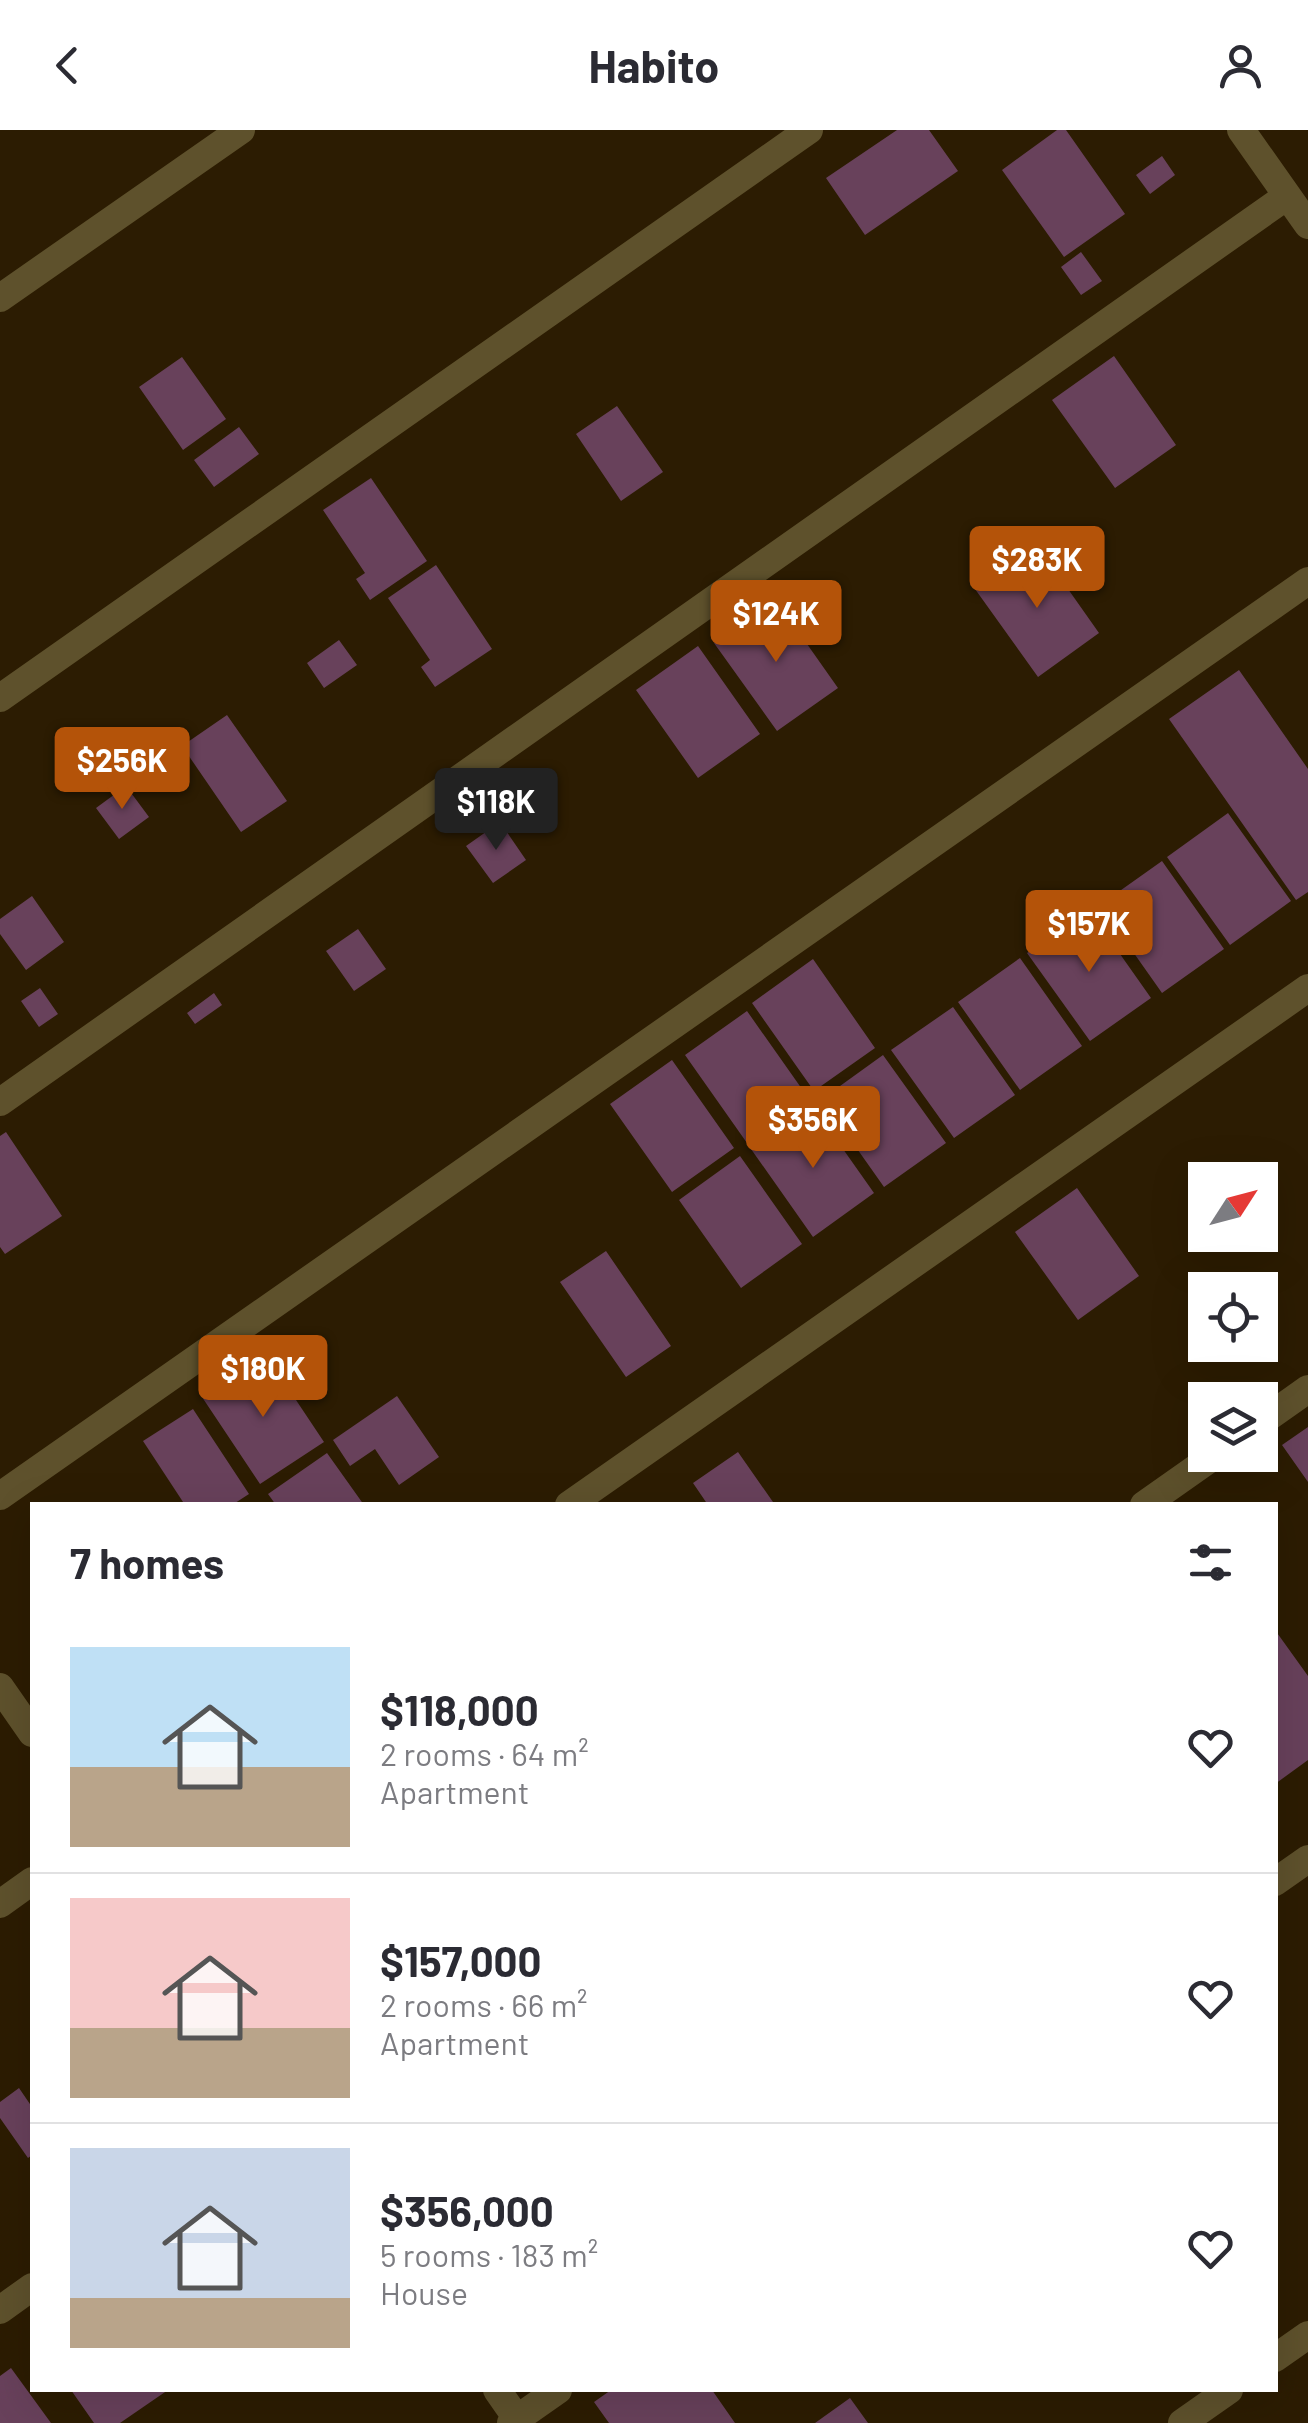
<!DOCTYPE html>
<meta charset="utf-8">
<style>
body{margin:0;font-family:Barlow,sans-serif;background:#f7f7f7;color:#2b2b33;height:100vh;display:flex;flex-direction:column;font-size:38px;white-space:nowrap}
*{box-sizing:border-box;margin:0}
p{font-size:32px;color:#7c7c81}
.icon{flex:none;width:55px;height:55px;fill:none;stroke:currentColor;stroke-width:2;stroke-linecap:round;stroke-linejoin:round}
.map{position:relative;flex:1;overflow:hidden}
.drawer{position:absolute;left:30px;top:1372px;width:1248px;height:890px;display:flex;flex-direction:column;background:#fff;border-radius:0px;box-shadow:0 10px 40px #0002}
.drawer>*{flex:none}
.needle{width:65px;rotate:54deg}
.controls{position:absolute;left:1188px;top:1032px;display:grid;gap:20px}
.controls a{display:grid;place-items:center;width:90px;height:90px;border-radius:0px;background:#fff;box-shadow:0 10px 40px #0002;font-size:50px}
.price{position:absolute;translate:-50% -85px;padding:0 22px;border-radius:10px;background:#b45309;color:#fff;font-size:32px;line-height:65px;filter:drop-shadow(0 2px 5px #0008)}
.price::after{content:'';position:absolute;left:50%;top:60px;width:30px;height:22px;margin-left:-15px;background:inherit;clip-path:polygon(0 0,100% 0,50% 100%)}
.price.on{background:#222;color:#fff}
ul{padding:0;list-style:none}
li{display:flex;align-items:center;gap:30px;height:250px;padding:0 40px}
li+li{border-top:2px solid #e1e1e2}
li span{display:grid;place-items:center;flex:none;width:280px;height:200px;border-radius:0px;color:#555}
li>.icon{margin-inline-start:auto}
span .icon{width:120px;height:120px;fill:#fffc;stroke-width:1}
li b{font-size:42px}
h2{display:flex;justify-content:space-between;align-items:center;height:120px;padding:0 40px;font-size:42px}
header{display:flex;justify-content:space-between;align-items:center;height:130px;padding:0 40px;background:#fff;font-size:45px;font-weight:700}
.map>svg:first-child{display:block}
.building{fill:#68415b}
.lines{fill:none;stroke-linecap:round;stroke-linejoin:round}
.minor{stroke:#5e512c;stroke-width:28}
</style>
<header><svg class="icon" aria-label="back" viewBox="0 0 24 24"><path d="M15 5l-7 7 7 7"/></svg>Habito<svg class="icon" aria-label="person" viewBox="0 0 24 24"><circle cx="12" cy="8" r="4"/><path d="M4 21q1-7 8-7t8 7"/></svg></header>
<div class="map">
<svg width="1308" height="2293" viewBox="0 0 1308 2293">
<rect width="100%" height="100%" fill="#2c1c02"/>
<!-- building -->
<path class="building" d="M897,0H929L958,41L865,105L826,48Z
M1057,0H1066L1125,84L1064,127L1002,40Z
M1162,26L1175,45L1150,64L1136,45Z
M1081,122L1102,151L1081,165L1061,137Z
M1114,226L1176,315L1115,358L1052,270Z
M182,227L226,289L183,320L139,257Z
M617,276L663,342L621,371L576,304Z
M239,297L259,324L214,357L194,330Z
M371,348L427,431L370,470L356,449L365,443L323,380Z
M1037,415L1099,503L1038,547L975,459Z
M436,435L492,519L435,557L421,537L430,530L388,468Z
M776,470L838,558L777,601L714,513Z
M339,510L357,535L324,558L307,533Z
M698,516L760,604L698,648L636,560Z
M1239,540L1308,639V762L1296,770L1169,589Z
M227,585L287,671L241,702L182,616Z
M126,656L149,687L119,709L96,678Z
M1228,683L1291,771L1230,815L1167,727Z
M500,692L526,730L493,753L466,716Z
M1162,731L1224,819L1162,863L1100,775Z
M32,766L64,812L26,840L0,804V789Z
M1089,780L1151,868L1090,911L1027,823Z
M358,799L386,839L354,861L326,821Z
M1020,828L1082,916L1020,960L958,872Z
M813,829L875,918L814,961L752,873Z
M40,858L58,884L39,897L21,871Z
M214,863L222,875L195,894L187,883Z
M953,877L1015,965L954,1008L891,920Z
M747,881L809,969L747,1013L685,925Z
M883,925L946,1013L884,1057L822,969Z
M672,930L734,1018L672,1062L610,974Z
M812,975L874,1063L813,1107L751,1019Z
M6,1002L62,1086L5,1124L0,1117V1006Z
M740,1026L802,1114L741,1158L679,1070Z
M1077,1058L1139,1146L1078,1190L1015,1102Z
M606,1121L671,1216L626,1247L560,1152Z
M266,1225L324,1312L260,1354L202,1267Z
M397,1266L439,1327L399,1355L375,1319L350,1336L333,1310Z
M193,1279L249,1364L232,1375H185L143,1311Z
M1308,1297V1352L1282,1315Z
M738,1322L773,1372L769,1375H708L693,1353Z
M327,1323L364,1375H276L268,1364Z
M1275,1500L1308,1546V1630L1275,1654Z
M19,1958L32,1977V2025L28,2028L0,1988V1972Z
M11,2238L51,2293H0V2246Z
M71,2260H168L120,2293H94Z
M611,2260H712L735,2293H609L594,2272Z
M850,2268L868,2293H815Z"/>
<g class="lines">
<!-- minor -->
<path class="minor" d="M1241,0L1308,95
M0,168L241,0
M0,568L809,0
M0,972L1287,66
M1260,1293L1308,1259
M0,1366L1308,451
M569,1375L1308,858
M1144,1375L1215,1325
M0,1557L32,1603
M1275,1752L1308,1729
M0,1774L32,1751
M0,2180L32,2157
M1275,2228L1308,2205
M497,2260L520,2293
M511,2293L558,2260
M1182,2293L1229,2260"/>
</g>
</svg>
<div class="controls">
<a><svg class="needle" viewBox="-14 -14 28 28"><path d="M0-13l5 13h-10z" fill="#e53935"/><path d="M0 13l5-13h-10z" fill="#7c7c81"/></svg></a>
<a><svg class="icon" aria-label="locate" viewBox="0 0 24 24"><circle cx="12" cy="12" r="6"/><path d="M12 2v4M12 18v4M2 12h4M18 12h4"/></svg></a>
<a><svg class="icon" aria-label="layers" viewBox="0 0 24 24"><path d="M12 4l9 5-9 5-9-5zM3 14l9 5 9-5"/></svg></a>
</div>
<b class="price" style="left:1037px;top:481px">$283K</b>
<b class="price" style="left:776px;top:535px">$124K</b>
<b class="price" style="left:122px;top:682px">$256K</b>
<b class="price on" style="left:496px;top:723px">$118K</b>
<b class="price" style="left:1089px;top:845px">$157K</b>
<b class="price" style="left:813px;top:1041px">$356K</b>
<b class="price" style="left:263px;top:1290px">$180K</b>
<section class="drawer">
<h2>7 homes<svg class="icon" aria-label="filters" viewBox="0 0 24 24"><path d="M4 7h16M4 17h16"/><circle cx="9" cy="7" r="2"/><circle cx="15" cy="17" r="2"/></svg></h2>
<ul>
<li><span style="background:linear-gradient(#bfe0f5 60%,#b9a48a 0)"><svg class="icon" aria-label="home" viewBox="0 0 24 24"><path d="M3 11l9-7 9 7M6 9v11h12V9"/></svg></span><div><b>$118,000</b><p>2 rooms · 64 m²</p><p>Apartment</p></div><svg class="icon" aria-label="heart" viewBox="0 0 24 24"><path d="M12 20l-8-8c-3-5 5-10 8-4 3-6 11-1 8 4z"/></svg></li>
<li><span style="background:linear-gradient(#f6c9c9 65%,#b9a48a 0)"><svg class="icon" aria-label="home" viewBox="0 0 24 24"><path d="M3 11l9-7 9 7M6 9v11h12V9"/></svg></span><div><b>$157,000</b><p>2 rooms · 66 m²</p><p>Apartment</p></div><svg class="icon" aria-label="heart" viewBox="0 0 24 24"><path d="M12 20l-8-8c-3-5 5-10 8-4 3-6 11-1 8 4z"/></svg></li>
<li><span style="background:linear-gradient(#c9d6e8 75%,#b9a48a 0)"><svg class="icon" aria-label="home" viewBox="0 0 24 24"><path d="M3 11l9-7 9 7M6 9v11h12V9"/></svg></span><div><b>$356,000</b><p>5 rooms · 183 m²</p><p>House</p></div><svg class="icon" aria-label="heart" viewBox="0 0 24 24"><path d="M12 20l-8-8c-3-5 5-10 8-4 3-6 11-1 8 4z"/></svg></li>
</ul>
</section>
</div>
